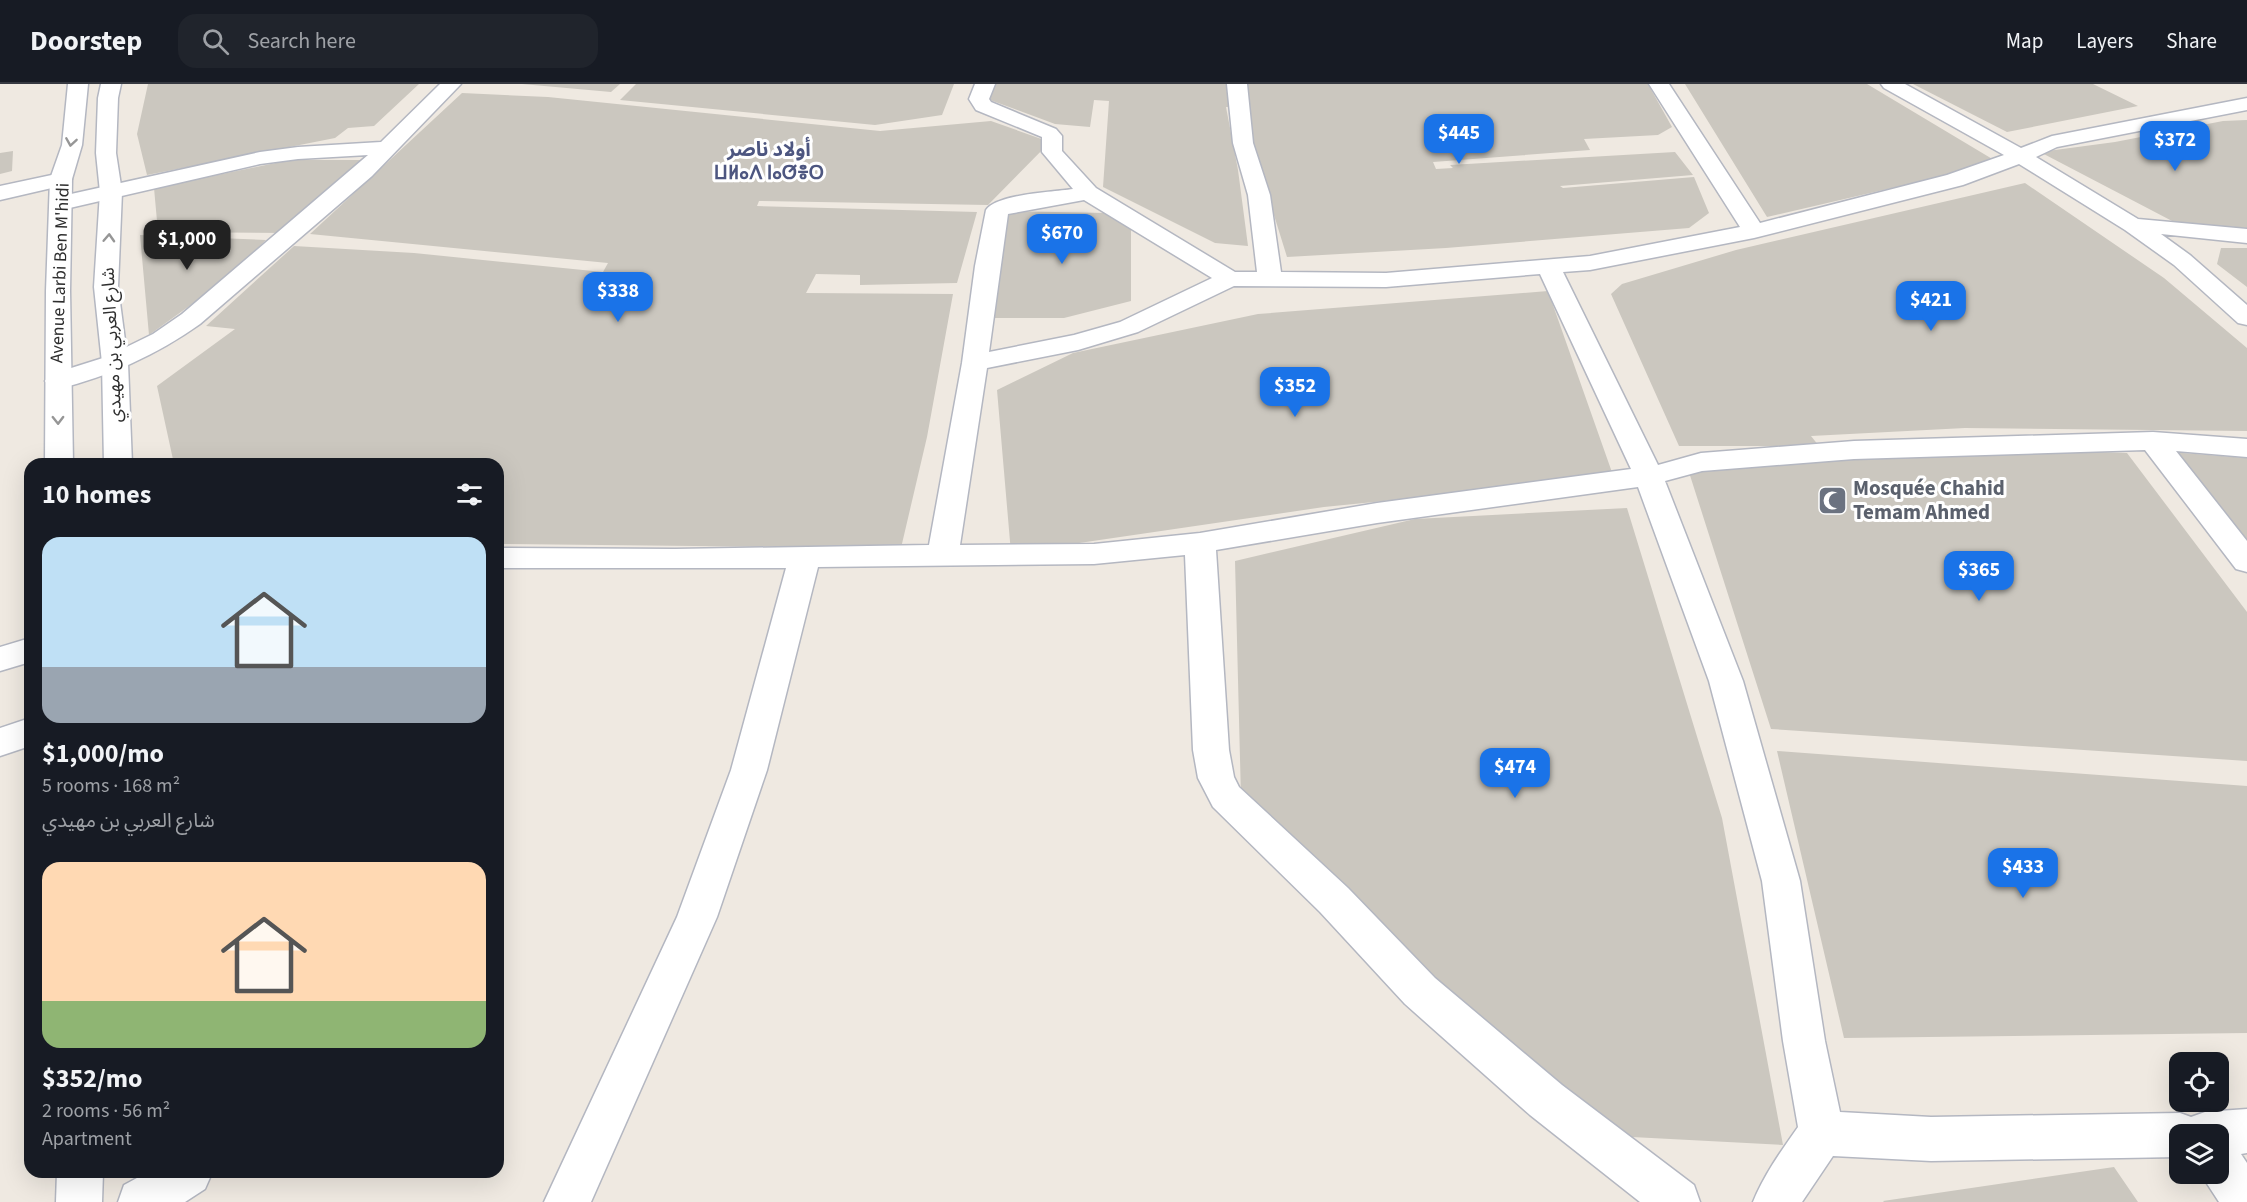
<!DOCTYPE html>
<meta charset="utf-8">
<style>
body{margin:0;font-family:"Source Sans 3","Noto Sans Arabic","Noto Sans Tifinagh",sans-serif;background:#20242c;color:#f1f3f6;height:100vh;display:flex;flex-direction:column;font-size:22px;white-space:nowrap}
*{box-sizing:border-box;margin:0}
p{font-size:20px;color:#9ea1a6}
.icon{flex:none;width:33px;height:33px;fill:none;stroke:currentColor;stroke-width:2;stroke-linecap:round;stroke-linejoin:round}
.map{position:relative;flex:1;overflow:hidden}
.side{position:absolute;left:24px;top:374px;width:480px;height:720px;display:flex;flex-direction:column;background:#171b24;border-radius:18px;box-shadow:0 6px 24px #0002}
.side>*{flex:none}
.tools{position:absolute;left:2169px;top:968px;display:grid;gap:12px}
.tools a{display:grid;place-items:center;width:60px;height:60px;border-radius:12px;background:#171b24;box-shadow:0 6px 24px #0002;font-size:30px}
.price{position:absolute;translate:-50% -51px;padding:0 14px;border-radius:12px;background:#1a73e8;color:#fff;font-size:20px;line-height:39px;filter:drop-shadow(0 2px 3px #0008)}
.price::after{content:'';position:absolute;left:50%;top:36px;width:18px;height:14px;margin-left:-9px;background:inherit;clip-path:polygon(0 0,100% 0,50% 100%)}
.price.selected{background:#222;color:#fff}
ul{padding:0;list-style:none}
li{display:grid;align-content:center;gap:12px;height:318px;padding:0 18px}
li span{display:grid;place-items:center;height:186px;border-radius:18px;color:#555}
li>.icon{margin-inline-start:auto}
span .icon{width:108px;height:108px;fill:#fffc;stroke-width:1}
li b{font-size:26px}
h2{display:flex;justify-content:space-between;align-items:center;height:72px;padding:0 18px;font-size:26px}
header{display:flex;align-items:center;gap:36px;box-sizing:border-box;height:84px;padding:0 30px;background:#171b24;border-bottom:2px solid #363941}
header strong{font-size:28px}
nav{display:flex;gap:33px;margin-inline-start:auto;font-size:21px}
.search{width:420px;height:54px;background:#20242c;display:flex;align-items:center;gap:15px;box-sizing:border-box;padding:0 21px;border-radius:18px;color:#9ea1a6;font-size:22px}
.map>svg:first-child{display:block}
.building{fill:#cbc7bf}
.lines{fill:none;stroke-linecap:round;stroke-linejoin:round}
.minor-casing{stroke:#b4b7c1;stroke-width:3}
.secondary-casing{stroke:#b4b7c1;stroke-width:3}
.minor{fill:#fff;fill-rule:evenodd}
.secondary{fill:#fff;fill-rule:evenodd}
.oneway{stroke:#969696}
.labels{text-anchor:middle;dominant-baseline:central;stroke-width:6;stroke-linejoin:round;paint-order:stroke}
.far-street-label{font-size:18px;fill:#2e2e2e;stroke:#fff}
.far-quarter-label{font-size:20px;font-weight:bold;fill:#4d5680;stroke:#fff}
.worship-label{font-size:21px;font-weight:bold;fill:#5b616d;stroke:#fff;text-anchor:start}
</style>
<header>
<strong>Doorstep</strong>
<div class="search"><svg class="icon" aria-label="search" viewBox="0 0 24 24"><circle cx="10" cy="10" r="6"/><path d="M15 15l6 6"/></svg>Search here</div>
<nav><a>Map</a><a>Layers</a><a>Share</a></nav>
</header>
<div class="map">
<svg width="2247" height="1118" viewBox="0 0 2247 1118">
<rect width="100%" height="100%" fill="#efe9e1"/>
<!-- building -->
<path class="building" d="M148,0H419L374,42L348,44L335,54L147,91L137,50Z
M522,0H620L611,8Z
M636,0H954L942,31L875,41L620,16Z
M989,0H1232L1237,23H1226L1238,86L1248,162L1215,159L1103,103L1109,17L1094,16L1090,43L1055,40L982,13Z
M1246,0H1648L1672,43L1658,51L1584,55L1590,66L1433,78L1436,85L1453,84L1450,81L1675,68L1693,91L1560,102L1563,104L1694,93L1709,129L1689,144L1446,164L1287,173L1245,38Z
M1685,0H1867L1999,79L1767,133Z
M1913,0H2093L2138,22L2007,48Z
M462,9L548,13L880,47L991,37L1050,58L988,121L759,117L757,122L977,128L957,199L860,201V191L816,190L806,209L953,210L927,353L901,464L498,460V380H174L157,302L235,245L206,242L294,162L414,169L603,188L608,179L310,150Z
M2247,36V144L2174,138L2040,68L2115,58L2223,37Z
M13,67L12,87L0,90V69Z
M290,76H365L288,149L158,148L154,104Z
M2025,99L2164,194L2247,264V347L1965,344L1811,352L1819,362H1679L1611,210L1622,200L1736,166Z
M1006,127L1107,129L1131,142V217L1064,234H992Z
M140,151L266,156L224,197L149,251Z
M2221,164H2247V203L2217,180Z
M1548,207L1614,394L1324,423L1011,469L997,306L1073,269L1258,230Z
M2002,365L2127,369L2247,528V677L1771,645L1687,382Z
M2170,368L2247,374V469Z
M1627,424L1722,734L1783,1061L1613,1052L1450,910L1241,714L1235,477L1415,435Z
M1777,667L2247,702V949L1844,954Z
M2114,1083L2138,1118H1884L1883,1117Z"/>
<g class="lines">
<defs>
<path id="minor" d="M440,0H461L372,92L200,240C156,271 110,292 58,305L49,303L45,297L49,291L106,273L153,250L182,230L368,71L298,75L260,80L61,126L53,124L50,119L53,114L260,68L298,63L381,58Z
M975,0H995L989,15L991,18L1056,45L1062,52V67L1096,104L1235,188H1257L1248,111L1233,59L1227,0H1247L1253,59L1270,111L1281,188L1386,189L1590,172L1740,143L1649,0H1669L1760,139L1947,91L2004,71L1884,4L1881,0H1905L2021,64L2052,52L2247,14V26L2057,63L2036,73L2138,135L2247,145V159L2161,150L2190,171L2247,221V241L2238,239L2174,181L2125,146L2019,80L1963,101L1754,154L1590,186L1563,188L1658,381L1701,369L1854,357L2153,348L2247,355V373L2176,367L2247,457V488L2236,485L2145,366L1854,375L1702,387L1665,397L1743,597L1800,797L1825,957L1840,1028L1931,1033L2180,1029L2191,1033L2205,1028L2247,1025V1069L2241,1070L2247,1079V1118H2219L2202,1092L2200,1089H2218V1050H2180V1073L1931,1077L1833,1072L1802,1118H1753C1764,1091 1781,1067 1798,1043L1783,957L1762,797L1709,597L1638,403L1377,439L1216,466L1229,666L1234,693L1239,703L1348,804L1435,894L1562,1001L1694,1101L1700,1118H1640L1530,1031L1405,920L1320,828L1213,723L1198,694L1193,666L1185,471L1094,480L818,483L767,686L717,833L591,1118H544L677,833L731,686L786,484H498V464L675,465L929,461L962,279L975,182L986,126C997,110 1053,108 1073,105L1042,68V53L976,26L969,15ZM1084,116L1212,194L1120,238L1074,251L989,268L1008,130ZM1540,190L1631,385L1377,419L1200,449L1094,460L960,461L987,284L1078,266L1138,248L1234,202L1386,203Z
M61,89L69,90L72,95L69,100L0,116V102Z
M30,554V578L0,587V563Z
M30,634V662L0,672V644Z"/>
<path id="secondary" d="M68,0H88L82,61L72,95L70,207L73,380H45L46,207L50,95L62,61Z
M101,0H121L118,14L116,69L122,108L118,203L128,279L132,380H104L102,279L94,203L100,108L96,69L98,14Z
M57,1088H103L102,1118H56Z
M148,1088H211L212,1089L205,1105L185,1118H118L124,1101Z"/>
</defs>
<!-- minor casing -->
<use href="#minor" class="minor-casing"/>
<!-- secondary casing -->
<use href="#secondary" class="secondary-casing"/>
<!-- minor -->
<use href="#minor" class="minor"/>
<!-- secondary -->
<use href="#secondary" class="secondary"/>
</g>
<!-- one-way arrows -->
<defs><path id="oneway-chevron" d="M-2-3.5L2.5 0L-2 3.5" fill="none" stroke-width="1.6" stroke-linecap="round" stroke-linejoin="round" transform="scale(1.5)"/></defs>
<g class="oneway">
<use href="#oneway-chevron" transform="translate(71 58) rotate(99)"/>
<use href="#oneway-chevron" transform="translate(109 154) rotate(-87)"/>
<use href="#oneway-chevron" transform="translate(58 336) rotate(89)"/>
</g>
<!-- icons -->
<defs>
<symbol id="mosque-square" viewBox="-11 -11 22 22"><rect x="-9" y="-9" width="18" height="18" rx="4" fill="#6b7280" stroke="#fff"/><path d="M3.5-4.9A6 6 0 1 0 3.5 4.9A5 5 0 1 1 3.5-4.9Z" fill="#fff"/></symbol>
</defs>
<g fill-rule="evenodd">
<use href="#mosque-square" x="1816" y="400" width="33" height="33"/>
</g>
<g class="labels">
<!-- far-street labels -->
<g class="far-street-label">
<text transform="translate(60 189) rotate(-88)">Avenue Larbi Ben M'hidi</text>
<text transform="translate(112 261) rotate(-93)">شارع العربي بن مهيدي</text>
</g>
<!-- far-quarter labels -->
<g class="far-quarter-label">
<text x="769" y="66">أولاد ناصر<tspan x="769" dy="23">ⵡⵍⴰⴷ ⵏⴰⵚⴻⵔ</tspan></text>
</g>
<!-- worship labels -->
<g class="worship-label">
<text x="1853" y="404">Mosquée Chahid<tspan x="1853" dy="24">Temam Ahmed</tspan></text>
</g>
</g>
</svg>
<div class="tools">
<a><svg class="icon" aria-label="locate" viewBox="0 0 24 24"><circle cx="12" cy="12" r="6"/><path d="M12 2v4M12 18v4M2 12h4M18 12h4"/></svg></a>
<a><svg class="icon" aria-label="layers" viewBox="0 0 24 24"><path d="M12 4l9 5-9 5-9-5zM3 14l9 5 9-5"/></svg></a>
</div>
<b class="price" style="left:1459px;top:81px">$445</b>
<b class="price" style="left:2175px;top:88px">$372</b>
<b class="price" style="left:1062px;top:181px">$670</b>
<b class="price selected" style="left:187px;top:187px">$1,000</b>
<b class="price" style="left:618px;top:239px">$338</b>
<b class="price" style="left:1931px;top:248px">$421</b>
<b class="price" style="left:1295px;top:334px">$352</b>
<b class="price" style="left:1979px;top:518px">$365</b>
<b class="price" style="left:1515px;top:715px">$474</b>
<b class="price" style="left:2023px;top:815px">$433</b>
<section class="side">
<h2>10 homes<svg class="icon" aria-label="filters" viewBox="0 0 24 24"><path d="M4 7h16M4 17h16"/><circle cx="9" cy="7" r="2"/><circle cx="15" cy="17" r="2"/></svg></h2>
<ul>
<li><span style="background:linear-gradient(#bfe0f5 70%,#9aa5b1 0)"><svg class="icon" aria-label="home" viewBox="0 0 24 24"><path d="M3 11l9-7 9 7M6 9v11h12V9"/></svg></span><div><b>$1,000/mo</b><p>5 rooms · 168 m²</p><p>شارع العربي بن مهيدي</p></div></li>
<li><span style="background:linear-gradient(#ffd9b3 75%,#8fb573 0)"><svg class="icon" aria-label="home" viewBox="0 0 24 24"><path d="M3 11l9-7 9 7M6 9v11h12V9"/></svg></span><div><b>$352/mo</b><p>2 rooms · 56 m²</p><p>Apartment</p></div></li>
</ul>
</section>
</div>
